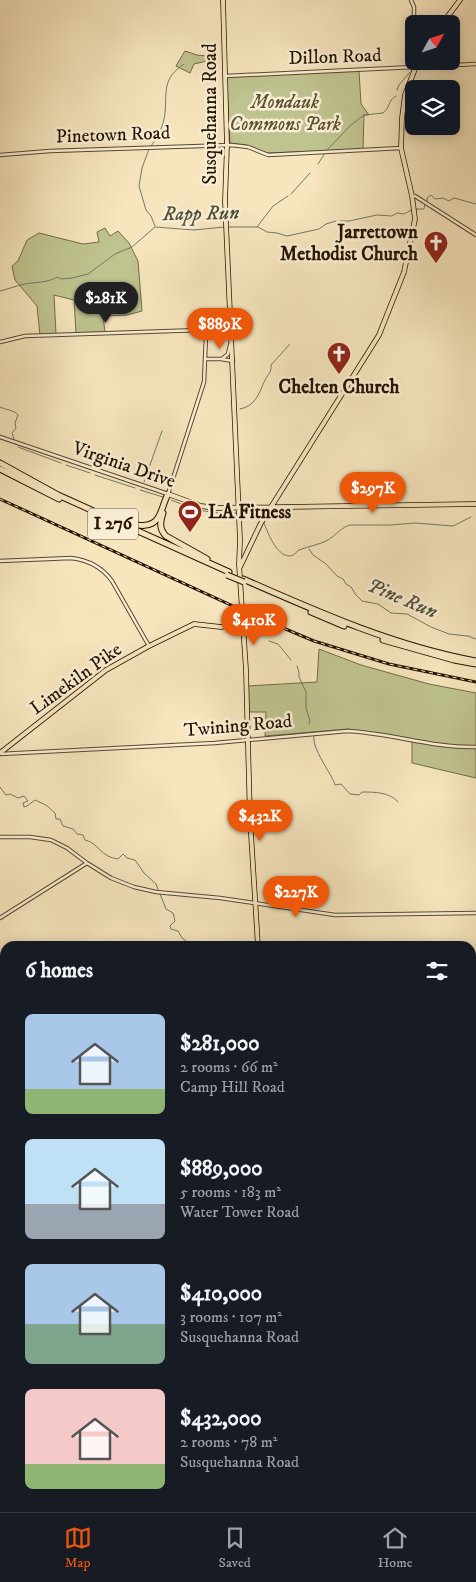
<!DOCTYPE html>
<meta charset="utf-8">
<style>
body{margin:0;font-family:"IM FELL DW Pica",serif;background:#20242c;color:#f1f3f6;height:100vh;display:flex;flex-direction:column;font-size:19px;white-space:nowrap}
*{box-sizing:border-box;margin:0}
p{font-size:16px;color:#9ea1a6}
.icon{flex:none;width:28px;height:28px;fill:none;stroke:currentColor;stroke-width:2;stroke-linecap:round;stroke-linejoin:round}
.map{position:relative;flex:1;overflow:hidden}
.panel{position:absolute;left:0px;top:941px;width:476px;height:571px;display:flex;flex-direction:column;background:#171b24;border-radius:15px 15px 0 0;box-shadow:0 2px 12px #0003}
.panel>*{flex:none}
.needle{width:32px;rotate:50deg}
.fabs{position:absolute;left:405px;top:15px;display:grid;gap:10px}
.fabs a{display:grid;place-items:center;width:55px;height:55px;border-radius:8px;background:#171b24;box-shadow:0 2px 12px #0003;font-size:25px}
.price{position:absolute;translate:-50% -42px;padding:0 11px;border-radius:18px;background:#ea580c;color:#fff;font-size:16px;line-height:32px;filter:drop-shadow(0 1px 2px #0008)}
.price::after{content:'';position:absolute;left:50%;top:30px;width:15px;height:11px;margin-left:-8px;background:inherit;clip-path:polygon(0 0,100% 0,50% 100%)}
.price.selected{background:#222;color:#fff}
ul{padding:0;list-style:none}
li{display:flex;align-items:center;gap:15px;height:125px;padding:0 25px}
li span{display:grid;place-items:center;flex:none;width:140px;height:100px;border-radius:8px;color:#555}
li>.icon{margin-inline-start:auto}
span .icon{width:60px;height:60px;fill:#fffc;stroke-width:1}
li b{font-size:21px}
h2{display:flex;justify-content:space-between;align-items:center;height:60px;padding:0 25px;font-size:21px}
.dock{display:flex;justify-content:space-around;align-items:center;height:70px;border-top:1px solid #363941;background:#171b24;font-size:14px;color:#9ea1a6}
.dock a{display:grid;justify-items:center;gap:2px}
.dock .selected{color:#ea580c}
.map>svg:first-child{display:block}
.cemetery{fill:url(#cemetery-stones);stroke:#726b48}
.park{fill:#bfc38f;stroke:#726b48}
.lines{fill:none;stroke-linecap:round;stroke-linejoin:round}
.stream{stroke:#6d7b67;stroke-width:1}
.minor-casing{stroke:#58482f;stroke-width:4.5}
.major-casing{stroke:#241300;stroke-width:5.5}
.highway-casing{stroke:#241300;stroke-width:7}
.minor{stroke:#f9eed4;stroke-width:2.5}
.major{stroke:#f6e5bd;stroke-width:4}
.highway{stroke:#f6e5bd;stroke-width:5}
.rail-casing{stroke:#241300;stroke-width:3}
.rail{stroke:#f9eed4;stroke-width:1;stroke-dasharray:4;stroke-linecap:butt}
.highway-bridge-casing{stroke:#241300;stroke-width:7;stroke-linecap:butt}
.highway-bridge{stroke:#f6e5bd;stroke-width:5}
.labels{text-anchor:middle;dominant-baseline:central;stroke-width:5;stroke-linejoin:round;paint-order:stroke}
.shield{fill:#f9eed4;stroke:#645540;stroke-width:1}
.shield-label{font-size:18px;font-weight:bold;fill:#241300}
.street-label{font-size:19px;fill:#241300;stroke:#f9eed4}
.park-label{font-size:19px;font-style:italic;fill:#5a5132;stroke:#f9eed4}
.poi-label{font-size:19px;font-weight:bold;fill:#241300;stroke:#f9eed4;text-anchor:end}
.water-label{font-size:20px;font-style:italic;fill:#4e503c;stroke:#f9eed4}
</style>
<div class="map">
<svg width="476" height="1512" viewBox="0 0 476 1512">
<defs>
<pattern id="cemetery-stones" width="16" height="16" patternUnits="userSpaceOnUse" patternTransform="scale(1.25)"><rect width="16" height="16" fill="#bfc38f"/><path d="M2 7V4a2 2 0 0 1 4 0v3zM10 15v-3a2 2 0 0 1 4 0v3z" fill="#a4a77a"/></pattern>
</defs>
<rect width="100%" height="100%" fill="#f6e5bd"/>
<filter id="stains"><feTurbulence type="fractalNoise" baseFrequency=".004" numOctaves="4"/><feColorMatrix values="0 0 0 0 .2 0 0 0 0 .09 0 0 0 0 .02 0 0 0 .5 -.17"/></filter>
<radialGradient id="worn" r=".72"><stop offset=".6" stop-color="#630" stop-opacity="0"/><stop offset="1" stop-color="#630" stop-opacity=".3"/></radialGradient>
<!-- cemetery -->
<path class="cemetery" d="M0,1152H5V1207L0,1204Z"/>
<!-- park -->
<path class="park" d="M185,51L197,55L207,56V61L194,64L190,73L176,66Z
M359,71L361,104L369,115H364L363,149L268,153L246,145L230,143L226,76Z
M105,228L110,236L118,231L129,243L138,261L142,311L127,315L103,316L105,332L76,333L74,300L54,295L56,334L40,335L37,306L15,280L12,266L18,261L27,240L39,233L83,244L99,242L97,232Z
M319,649L361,665L429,684L476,693V778L412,763V739L348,729L265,736L266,712H248V686L317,682Z
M5,1297V1301L3,1305L5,1306V1335L0,1333V1304Z
M68,1508H107L105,1512H68L66,1509Z"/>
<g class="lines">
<!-- stream -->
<path class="stream" d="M397,90L399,85L410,72
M151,146C158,137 164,125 165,113C167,90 162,79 184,64
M149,149L142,168L139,186L146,210L151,216L155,226
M318,164L327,150L351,125L364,115L383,113L387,109L391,100L396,96
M291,194L310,173
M427,202V198L431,195L435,199L443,198L449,201L454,198L476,204
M416,209H424L425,204
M340,221H349L377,215L392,216L397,213L404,214L413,209
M228,227H258L267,232L277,233L287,236L319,229L326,224L336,221
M257,227L273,206L288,196
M0,291C8,289 16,286 25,284C36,282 47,283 57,277L61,279L72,278L88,274L115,254L132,247L155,227L194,230L224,227
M0,407C6,410 14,410 18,415L15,423L16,428L12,433L14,439
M240,409C256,406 259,393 265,380C268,374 272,372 271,365L290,344
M18,447L61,463
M66,465L90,473
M95,475L135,488
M144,482L162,431
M140,490L163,497
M171,500C197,510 207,514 236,513
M242,513L254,514L260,519
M264,523C268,533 276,555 289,556C294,556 296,552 299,550C309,546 319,545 328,540C336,535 342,527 350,525H391L415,523L453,526L471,517
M309,549L313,555L326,564L337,576L343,579L346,584L351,587L356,595L362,601L378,604L391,613L407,614L431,627L449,634L468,636L476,639
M269,641L278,644L291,660
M297,666L299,672V677L306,692V708L310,721L309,724
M314,736C311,748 332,774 335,785L341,784L350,794L359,795L362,792C374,792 390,792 398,802
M0,787L6,795L10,794L18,798L24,796L28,801L23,803L24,807L27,806L35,800L46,805L55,813L56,819H60L63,826L73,829L77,834L83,835L85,840C99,843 100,857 118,859L123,854L127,858L135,860L144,873L156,884L166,909L173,913L175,921L170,926L171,929L178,931L182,938L193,946
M471,1327L476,1330
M45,1512L48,1508"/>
<defs>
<path id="minor" d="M411,0L414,7V24
M226,76L476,64
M0,155L50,151L231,145L248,147L268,155L401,148
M412,196H415L476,235
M0,342L25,336L230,329
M205,359H221L233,361
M222,359L228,354L230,345
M0,437L168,494L204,382L206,336L208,332L215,329
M0,561L71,558C88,560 102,567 112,581L149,646
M0,754L215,743L347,731C391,733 432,748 476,747
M0,837H30L51,840L67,848L87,863L111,878L134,887L156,892L220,898L335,915L476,913
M0,918L87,863
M471,1029L476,1023
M0,1262L5,1265
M471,1487L476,1489"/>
<path id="major" d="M223,0L227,145L225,201L240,540L239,564L246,670L250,818L258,946
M442,24L460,0
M168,494L201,506L215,508L476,504
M240,567L261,523L379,335L404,272L415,219L412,196L401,148L402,118L405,95L418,61
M0,753L106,670L149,646L194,624L221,627L243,622
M471,1312H476
M0,1391L5,1390
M284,1508L285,1512"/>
<path id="highway" d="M0,463L58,495L229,572
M0,469L59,499
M105,513C120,519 149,536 159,516C163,509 164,501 168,494
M163,513C160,522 159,529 166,536L207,559
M243,579C318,612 394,646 476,661
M311,612L344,626
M383,640L454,660L476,664"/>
</defs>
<!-- minor casing -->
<use href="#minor" class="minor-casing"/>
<!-- major casing -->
<use href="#major" class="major-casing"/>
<!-- highway casing -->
<use href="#highway" class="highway-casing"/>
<!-- minor -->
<use href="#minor" class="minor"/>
<!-- major -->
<use href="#major" class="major"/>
<!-- highway -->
<use href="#highway" class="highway"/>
<defs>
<path id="rail" d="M0,499L257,617L314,641L389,664L476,682
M0,1205L5,1208
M471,1401L476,1403"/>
</defs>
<!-- rail casing -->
<use href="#rail" class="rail-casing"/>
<!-- rail -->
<use href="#rail" class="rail"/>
<defs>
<path id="highway-bridge" d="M227,575L244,582"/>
</defs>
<!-- highway-bridge casing -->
<use href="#highway-bridge" class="highway-bridge-casing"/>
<!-- highway-bridge -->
<use href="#highway-bridge" class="highway-bridge"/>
</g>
<!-- icons -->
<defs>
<symbol id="church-pin" viewBox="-11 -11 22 30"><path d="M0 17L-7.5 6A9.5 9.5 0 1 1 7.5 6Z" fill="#8f2418" stroke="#f9eed4"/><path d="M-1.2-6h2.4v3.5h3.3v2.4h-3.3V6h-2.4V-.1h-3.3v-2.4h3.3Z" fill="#fff"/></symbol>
<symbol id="stadium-pin" viewBox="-11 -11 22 30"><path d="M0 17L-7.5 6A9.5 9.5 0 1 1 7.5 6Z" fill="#8f2418" stroke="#f9eed4"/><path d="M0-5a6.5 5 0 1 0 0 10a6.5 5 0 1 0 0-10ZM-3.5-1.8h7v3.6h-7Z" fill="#fff"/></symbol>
</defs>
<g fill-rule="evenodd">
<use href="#church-pin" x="422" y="229" width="28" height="38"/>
<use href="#church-pin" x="325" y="340" width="28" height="38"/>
<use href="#stadium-pin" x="176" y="498" width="28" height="38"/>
</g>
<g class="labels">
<!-- shield labels -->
<rect class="shield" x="88" y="508.5" width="50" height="31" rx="4"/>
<g class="shield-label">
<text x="113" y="524">I 276</text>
</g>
<!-- street labels -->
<g class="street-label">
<text transform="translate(335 57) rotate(-2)">Dillon Road</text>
<text transform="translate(210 114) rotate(-90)">Susquehanna Road</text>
<text transform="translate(113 135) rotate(-2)">Pinetown Road</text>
<text transform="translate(124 465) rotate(19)">Virginia Drive</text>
<text transform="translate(76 679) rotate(-36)">Limekiln Pike</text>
<text transform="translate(238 726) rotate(-5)">Twining Road</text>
</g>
<!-- park labels -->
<g class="park-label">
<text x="285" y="102">Mondauk<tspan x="285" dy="22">Commons Park</tspan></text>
</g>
<!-- poi labels -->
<g class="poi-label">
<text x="418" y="232">Jarrettown<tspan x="418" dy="22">Methodist Church</tspan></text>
<text x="339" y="387" text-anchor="middle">Chelten Church</text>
<text x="208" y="512" text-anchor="start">LA Fitness</text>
</g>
<!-- water labels -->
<g class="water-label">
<text transform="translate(201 214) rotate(-1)">Rapp Run</text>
<text transform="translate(402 599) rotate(23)">Pine Run</text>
</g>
</g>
<rect width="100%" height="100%" filter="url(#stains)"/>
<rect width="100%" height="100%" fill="url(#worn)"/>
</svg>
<div class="fabs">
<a><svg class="needle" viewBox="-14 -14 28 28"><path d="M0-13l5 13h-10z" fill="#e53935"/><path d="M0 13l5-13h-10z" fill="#9ea1a6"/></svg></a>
<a><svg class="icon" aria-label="layers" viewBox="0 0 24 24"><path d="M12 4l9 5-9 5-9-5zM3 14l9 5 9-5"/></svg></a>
</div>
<b class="price selected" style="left:106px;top:324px">$281K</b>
<b class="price" style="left:220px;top:350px">$889K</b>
<b class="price" style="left:373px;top:514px">$297K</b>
<b class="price" style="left:254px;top:646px">$410K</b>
<b class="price" style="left:260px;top:842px">$432K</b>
<b class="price" style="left:296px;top:918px">$227K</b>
<section class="panel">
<h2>6 homes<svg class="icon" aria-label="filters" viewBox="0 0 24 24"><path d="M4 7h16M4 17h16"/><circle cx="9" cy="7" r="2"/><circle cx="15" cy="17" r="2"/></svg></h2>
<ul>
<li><span style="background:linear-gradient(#a9c7e8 75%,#8fb573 0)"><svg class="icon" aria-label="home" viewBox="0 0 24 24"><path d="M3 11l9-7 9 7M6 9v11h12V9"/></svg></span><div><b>$281,000</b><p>2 rooms · 66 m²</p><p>Camp Hill Road</p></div></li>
<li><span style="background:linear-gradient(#bfe0f5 65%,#9aa5b1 0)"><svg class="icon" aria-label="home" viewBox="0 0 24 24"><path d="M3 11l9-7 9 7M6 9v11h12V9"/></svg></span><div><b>$889,000</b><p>5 rooms · 183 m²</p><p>Water Tower Road</p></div></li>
<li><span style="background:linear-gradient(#a9c7e8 60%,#7fa58c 0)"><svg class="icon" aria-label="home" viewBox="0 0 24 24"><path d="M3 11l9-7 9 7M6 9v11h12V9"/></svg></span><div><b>$410,000</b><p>3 rooms · 107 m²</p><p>Susquehanna Road</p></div></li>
<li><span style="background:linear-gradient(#f6c9c9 75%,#8fb573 0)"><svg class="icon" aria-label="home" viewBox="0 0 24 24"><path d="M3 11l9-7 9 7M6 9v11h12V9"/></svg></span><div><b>$432,000</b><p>2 rooms · 78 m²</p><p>Susquehanna Road</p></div></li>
</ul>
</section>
</div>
<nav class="dock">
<a class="selected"><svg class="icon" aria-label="map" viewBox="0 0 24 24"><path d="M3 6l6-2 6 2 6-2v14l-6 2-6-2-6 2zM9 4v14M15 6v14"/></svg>Map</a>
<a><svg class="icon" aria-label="saved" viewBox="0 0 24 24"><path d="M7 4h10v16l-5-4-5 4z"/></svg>Saved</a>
<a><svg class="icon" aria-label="home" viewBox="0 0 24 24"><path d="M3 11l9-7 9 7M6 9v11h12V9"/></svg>Home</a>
</nav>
